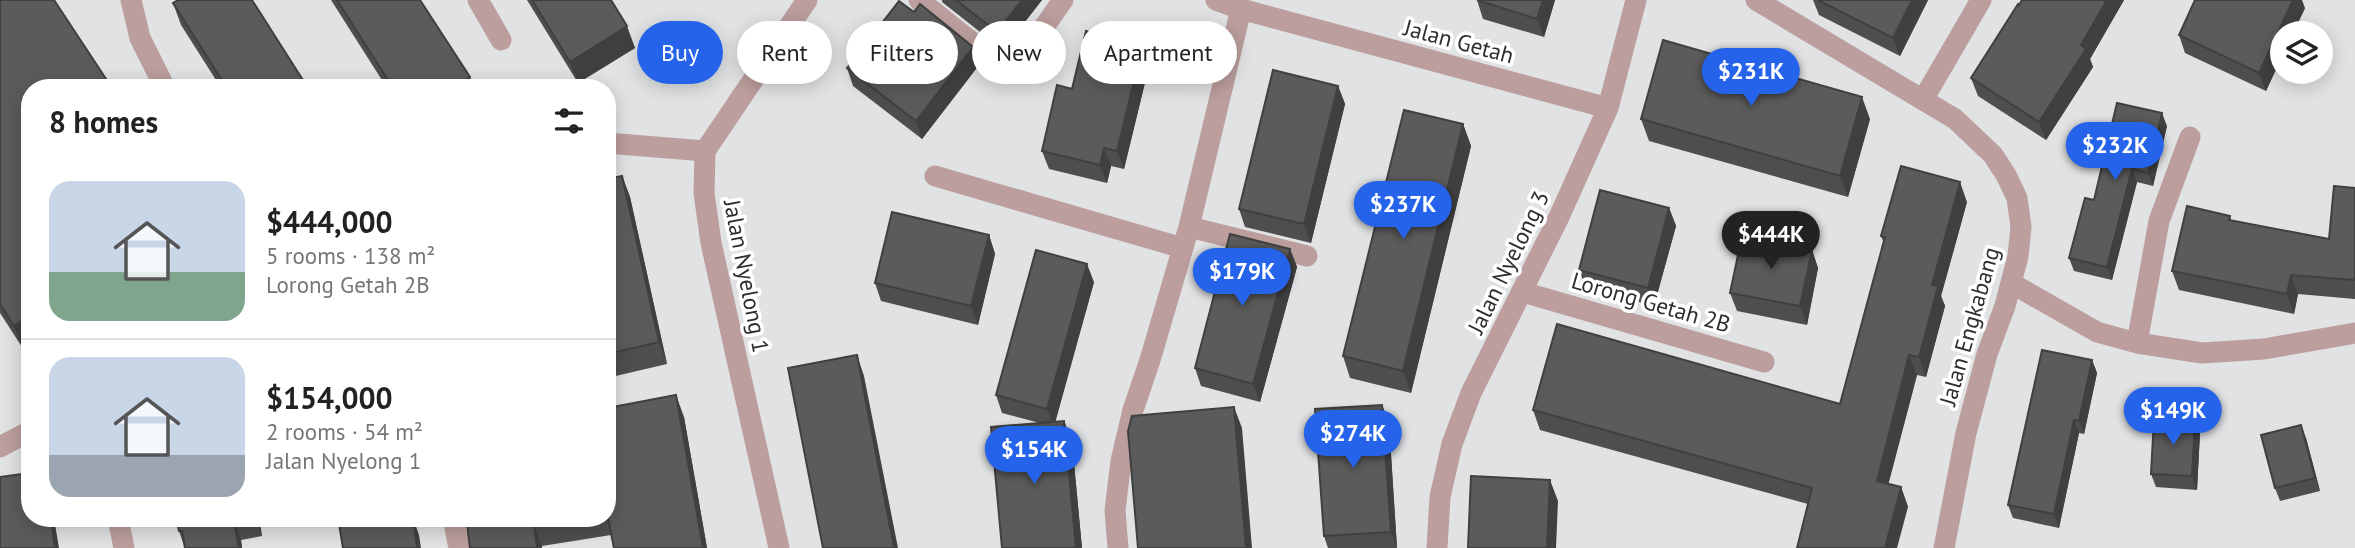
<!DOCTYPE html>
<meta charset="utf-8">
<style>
body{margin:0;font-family:"PT Sans",sans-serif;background:#f6f6f6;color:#222;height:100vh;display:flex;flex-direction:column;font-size:26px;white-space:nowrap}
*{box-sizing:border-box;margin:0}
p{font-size:23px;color:#767676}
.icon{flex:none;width:38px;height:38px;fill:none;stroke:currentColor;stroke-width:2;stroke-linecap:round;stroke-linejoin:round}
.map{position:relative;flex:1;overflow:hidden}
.panel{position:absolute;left:21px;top:79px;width:595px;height:448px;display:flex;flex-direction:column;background:#fff;border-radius:28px;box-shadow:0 4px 18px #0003}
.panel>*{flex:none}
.top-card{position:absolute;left:637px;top:21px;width:665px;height:63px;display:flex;gap:14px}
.tools{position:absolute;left:2270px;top:21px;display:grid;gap:14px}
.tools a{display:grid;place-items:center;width:63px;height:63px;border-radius:50%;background:#fff;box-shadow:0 4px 18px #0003;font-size:35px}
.price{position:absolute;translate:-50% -60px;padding:0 16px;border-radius:24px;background:#2563eb;color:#fff;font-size:23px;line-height:46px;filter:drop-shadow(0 2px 4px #0008)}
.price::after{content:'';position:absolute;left:50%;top:42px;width:21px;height:16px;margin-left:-10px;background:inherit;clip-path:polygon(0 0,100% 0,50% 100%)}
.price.active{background:#222;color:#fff}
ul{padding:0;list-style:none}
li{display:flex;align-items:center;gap:21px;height:175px;padding:0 28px}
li+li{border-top:2px solid #e0e0e0}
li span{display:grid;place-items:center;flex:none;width:196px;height:140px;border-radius:21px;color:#555}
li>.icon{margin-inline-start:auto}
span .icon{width:84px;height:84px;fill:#fffc;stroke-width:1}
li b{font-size:30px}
h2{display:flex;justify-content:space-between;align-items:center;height:84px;padding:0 28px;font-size:30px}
.pill{padding:0 24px;border-radius:32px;background:#fff;box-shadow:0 4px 18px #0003;font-size:24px;line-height:63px}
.pill.active{background:#2563eb;color:#fff}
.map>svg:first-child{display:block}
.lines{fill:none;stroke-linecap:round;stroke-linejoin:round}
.minor{stroke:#bb9e9d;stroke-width:21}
.wall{fill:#4f4e4f}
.shaded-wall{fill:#404040}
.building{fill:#5c5b5c;stroke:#404040;stroke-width:2}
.labels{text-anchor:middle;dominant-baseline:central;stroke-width:7;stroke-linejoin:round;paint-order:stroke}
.street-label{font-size:23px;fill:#2e2e2e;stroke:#fff}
</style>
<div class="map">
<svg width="2355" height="548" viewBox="0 0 2355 548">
<rect width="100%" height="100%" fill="#e1e2e3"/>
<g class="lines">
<!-- minor -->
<path class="minor" d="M131,0L140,38L165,88
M478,0L501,40
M919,0L1003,67L1010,70L1016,67L1063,0
M1216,0L1241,9L1608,108
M1756,0L1955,119L1993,155L2006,175L2017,198L2021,227L2018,256L2005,306L1987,354L1966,433L1944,548
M1924,98L1981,0
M607,143L705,151
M935,176L1183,248
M1189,227L1307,256
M2011,283L2097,332L2137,343L2202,353L2264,349L2355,333
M1523,292L1764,362
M2137,343L2159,221L2190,137
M0,447L30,431
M118,518L124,548
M453,518L459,548
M779,548L711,243L704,193L705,151L807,0
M1118,548L1115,510L1121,461L1133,410L1150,360L1189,227L1241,9
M1437,548L1440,497L1452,444L1471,393L1559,217L1608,108L1636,0"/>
</g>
<!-- wall -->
<path class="wall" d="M0,0L30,88V342L22,347L0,313Z
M331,0H420L470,77L473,88H387Z
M527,0H611L635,48L578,83Z
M942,0H1042L1003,50L942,2Z
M1477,0H1555L1544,37L1483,19Z
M1813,0H1928L1900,56L1819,15Z
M2022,0H2124L2090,59L2093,67L2046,140L1978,96L1971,78Z
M173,3L308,88H221L181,25Z
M2305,8L2266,91L2185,53L2179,35Z
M914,12L979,65L922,139L853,86L847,68Z
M1143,44L1150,62L1124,169L1111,166L1107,183L1049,169L1042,151L1072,89Z
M1338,86L1345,104L1311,243L1245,227L1239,209Z
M1641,119H1870L1848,197L1649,141Z
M1463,124L1471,146L1411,393L1350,378L1343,356Z
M2167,126L2153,186L2137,182L2112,280L2074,271L2069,258L2094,200Z
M622,176L630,197L667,364L607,378V179Z
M2355,188V299L2298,294L2294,314L2179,290L2172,271L2230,216L2231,220L2329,239Z
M1967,202L1941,296L1945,306L1926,377L1917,375L1888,484L1901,487L1908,507L1808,504L1540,430L1533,410L1840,404L1884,243L1881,236Z
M1669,208L1676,226L1654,306L1586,288L1579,270Z
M989,235L995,254L978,325L881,301L875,283Z
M1290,249L1297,267L1260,402L1201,386L1195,368Z
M1812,250L1818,268L1807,325L1737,311L1730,293Z
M1094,282L1055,421H1064L1072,442L1082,548H1002L1040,423L1002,413L996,395Z
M2092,360L2097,373L2084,434L2079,433L2059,528L2013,518L2008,505Z
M1382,405L1389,423L1397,548H1328L1324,536Z
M607,408L684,417L707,548H614L611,535L542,546V548H470L466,518H607Z
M2200,433L2197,490L2156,487L2151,474Z
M2306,438L2320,491L2280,501L2275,488Z
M176,518H259L262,536L241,540L242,548H185L179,531Z"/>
<!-- shaded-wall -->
<path class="shaded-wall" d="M1022,0H1042L1003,50L997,32Z
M1543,0H1555L1544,37L1537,19Z
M1912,0H1928L1900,56L1893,38Z
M2107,0H2124L2090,59L2093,67L2046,140L2039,122Z
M2293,0H2302L2305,8L2293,33H2282V56L2266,91L2259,73Z
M627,26L635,48L578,83L570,62Z
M1143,44L1150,62L1124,169L1117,151Z
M973,47L979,65L922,139L916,121Z
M470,77L473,88H453Z
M1338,86L1345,104L1311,243L1304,224Z
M1862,97L1870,119L1848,197L1840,176Z
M2162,113L2167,126L2153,186L2148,173Z
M1463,124L1471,146L1411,393L1403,371Z
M1104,148L1111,166L1107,183L1100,165Z
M2132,169L2137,182L2112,280L2107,267Z
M622,176L630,197L667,364L659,342Z
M1960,182L1967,202L1941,296L1945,306L1926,377L1919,357L1932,285Z
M1669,208L1676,226L1654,306L1648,288Z
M989,235L995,254L978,325L971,306Z
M1290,249L1297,267L1260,402L1253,384Z
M1812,250L1818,268L1807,325L1800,306Z
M1087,264L1094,282L1054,427L1047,409Z
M2291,275L2298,294L2294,314L2287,294Z
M30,315V342L22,347L14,326Z
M857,355L864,376L898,548H894Z
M1909,355L1917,375L1884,501L1877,481Z
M2092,360L2097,373L2084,434L2079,421Z
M676,395L684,417L707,548H703Z
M1382,405L1389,423L1397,548L1391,532Z
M1234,407L1242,428L1252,548H1246Z
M2074,420L2079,433L2059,528L2054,514Z
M2195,420L2200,433L2197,490L2192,476Z
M1064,421L1072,442L1082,548H1076Z
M2301,425L2306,438L2320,491L2315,478Z
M1550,480L1558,501L1556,548H1547Z
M1901,487L1908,507L1897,548H1885Z
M51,518H54L59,548H55Z
M255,518H259L262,536Z
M413,518L419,535L421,548H417Z
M234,521L241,540L242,548H239Z
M534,524L542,548H537Z"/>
<!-- building -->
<path class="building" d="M0,0H54L112,88H30V315L14,326L0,304Z
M178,0H252L308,88H227L173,3Z
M337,0H420L470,77L453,88H393Z
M532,0H611L627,26L570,62Z
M956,0H1022L997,32Z
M1477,0H1543L1537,19Z
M1818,0H1912L1893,38Z
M2022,0H2107L2081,45L2086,49L2039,122L1971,78L2018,4L2019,5Z
M2195,0H2293L2259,73L2179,35Z
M899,1L914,12L920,4L973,47L916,121L847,68Z
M1086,31L1143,44L1117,151L1104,148L1100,165L1042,151L1057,85L1072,89Z
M1663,40L1862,97L1840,176L1641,119Z
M1273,70L1338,86L1304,224L1239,209Z
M2117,103L2162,113L2148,173L2132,169L2107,267L2069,258L2085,198L2094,200Z
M1404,110L1463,124L1403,371L1343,356Z
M1901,166L1960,182L1932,285L1938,286L1919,357L1909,355L1877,481L1901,487L1885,548H1797L1812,488L1533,410L1557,324L1840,404L1885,237L1881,236Z
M622,176L659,342L607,354V179Z
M2334,186L2355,188V280L2291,275L2287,294L2172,271L2187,206L2230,216L2229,220L2329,239Z
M1600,190L1669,208L1648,288L1579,270Z
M892,212L989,235L971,306L875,283Z
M1230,234L1290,249L1253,384L1195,368Z
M1742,236L1812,250L1800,306L1730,293Z
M1036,250L1087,264L1047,409L996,395Z
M2042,350L2092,360L2079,421L2074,420L2054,514L2008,505Z
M857,355L894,548H823L788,368Z
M676,395L703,548H614L607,513V408Z
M1382,405L1391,532L1324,536L1315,409Z
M1234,407L1246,548H1138L1128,431L1132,416Z
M2154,418L2195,420L2192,476L2151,474Z
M1064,421L1076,548H1002L991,427Z
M2301,425L2315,478L2275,488L2261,435Z
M30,473V518H51L55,548H0V477Z
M1471,476L1550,480L1547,548H1468Z
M176,518H248L234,521L239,548H185L182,531H179Z
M338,518H387V520L398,518H413L417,548H343Z
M466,518H575L534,524L537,548H470Z"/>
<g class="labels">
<!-- street labels -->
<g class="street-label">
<text transform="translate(1459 41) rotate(15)">Jalan Getah</text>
<text transform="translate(1508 262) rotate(-64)">Jalan Nyelong 3</text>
<text transform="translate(747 276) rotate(79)">Jalan Nyelong 1</text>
<text transform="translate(1651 302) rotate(16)">Lorong Getah 2B</text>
<text transform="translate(1969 326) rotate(-74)">Jalan Engkabang</text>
</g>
</g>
</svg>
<div class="tools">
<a><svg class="icon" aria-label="layers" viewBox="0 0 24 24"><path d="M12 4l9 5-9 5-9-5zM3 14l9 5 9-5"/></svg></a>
</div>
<b class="price" style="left:1751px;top:108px">$231K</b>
<b class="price" style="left:2115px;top:182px">$232K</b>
<b class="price" style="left:1403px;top:241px">$237K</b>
<b class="price active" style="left:1771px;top:271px">$444K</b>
<b class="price" style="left:1242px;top:308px">$179K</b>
<b class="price" style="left:2173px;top:447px">$149K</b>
<b class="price" style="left:1353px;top:470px">$274K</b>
<b class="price" style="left:1034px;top:486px">$154K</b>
<div class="top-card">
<a class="pill active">Buy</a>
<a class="pill">Rent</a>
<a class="pill">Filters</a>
<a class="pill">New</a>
<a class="pill">Apartment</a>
</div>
<section class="panel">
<h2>8 homes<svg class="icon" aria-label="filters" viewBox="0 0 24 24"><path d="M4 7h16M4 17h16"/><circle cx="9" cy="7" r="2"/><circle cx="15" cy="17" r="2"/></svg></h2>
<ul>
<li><span style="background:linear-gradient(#c9d6e8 65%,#7fa58c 0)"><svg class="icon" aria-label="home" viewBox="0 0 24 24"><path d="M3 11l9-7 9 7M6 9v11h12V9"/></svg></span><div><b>$444,000</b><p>5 rooms · 138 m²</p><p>Lorong Getah 2B</p></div></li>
<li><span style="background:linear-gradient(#c9d6e8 70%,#9aa5b1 0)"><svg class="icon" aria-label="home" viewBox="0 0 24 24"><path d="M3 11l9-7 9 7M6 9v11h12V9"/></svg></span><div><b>$154,000</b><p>2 rooms · 54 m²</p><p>Jalan Nyelong 1</p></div></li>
</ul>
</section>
</div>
